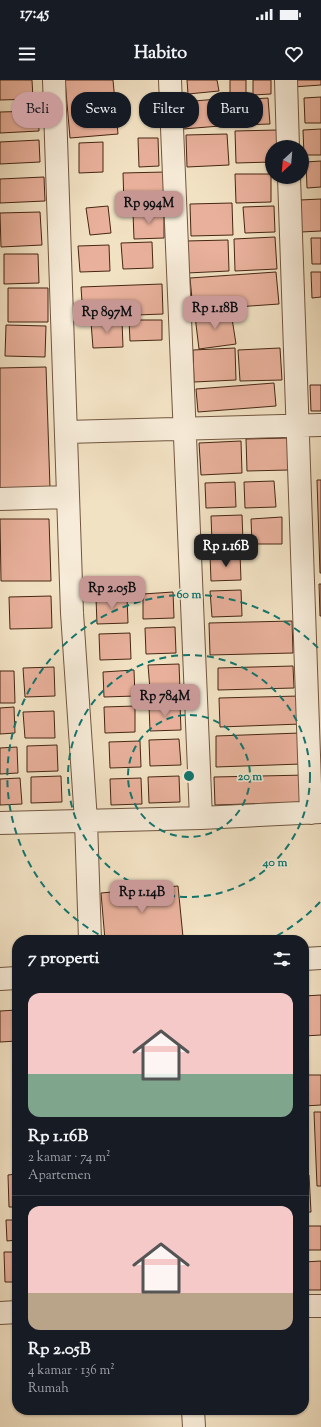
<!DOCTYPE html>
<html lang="id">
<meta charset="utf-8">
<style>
body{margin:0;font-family:"Sorts Mill Goudy",serif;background:#20242c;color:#f1f3f6;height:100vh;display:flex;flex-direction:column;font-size:15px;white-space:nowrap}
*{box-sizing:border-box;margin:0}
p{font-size:13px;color:#9ea1a6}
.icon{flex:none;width:22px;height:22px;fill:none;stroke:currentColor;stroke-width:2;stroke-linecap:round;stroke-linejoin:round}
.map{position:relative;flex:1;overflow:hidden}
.panel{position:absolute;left:12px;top:855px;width:297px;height:480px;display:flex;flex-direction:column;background:#171b24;border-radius:16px;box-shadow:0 1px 3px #0004}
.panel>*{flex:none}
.hud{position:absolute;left:12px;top:12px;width:297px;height:36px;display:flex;gap:8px}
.needle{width:26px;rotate:206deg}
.tools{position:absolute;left:265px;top:60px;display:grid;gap:8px}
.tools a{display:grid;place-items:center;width:44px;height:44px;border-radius:50%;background:#171b24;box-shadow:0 1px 3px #0004;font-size:20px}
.price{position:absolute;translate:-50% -34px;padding:0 9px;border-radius:8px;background:#c59692;color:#111;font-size:13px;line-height:26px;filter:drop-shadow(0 1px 2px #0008)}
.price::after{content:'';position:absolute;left:50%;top:24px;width:12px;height:9px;margin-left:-6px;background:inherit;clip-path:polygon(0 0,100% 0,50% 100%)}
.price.current{background:#222;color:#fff}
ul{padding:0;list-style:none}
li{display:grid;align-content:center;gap:8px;height:212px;padding:0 16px}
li+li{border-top:1px solid #363941}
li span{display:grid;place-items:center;height:124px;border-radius:12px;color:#555}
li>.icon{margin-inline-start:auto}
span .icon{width:72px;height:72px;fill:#fffc;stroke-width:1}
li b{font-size:17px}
h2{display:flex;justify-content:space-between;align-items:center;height:48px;padding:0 16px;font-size:17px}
.pill{padding:0 14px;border-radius:16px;background:#171b24;box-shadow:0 1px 3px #0004;font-size:14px;line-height:36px}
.pill.current{background:#c59692;color:#111}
.status{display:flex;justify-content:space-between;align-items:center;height:28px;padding:0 20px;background:#171b24;direction:ltr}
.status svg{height:11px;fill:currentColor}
header{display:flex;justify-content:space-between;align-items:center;height:52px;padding:0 16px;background:#171b24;font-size:18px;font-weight:700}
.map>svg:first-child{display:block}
.building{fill:#e9b19c;stroke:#462713}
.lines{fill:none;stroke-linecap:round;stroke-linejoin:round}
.minor-casing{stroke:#71563f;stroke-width:24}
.minor{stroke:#f7ecd9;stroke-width:22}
.ring{fill:none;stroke:#0f766e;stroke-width:2;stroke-dasharray:7 5}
.centre{fill:#0f766e;stroke:#f7ecd9;stroke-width:2}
.ring-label{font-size:12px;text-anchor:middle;font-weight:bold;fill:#0f766e;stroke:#f7ecd9;stroke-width:3;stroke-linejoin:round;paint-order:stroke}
</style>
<div class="status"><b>17:45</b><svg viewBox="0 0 49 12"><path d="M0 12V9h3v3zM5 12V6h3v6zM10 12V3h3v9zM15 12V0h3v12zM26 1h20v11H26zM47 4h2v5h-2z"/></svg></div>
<header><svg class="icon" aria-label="menu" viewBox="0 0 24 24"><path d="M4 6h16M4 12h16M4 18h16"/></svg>Habito<svg class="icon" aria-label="heart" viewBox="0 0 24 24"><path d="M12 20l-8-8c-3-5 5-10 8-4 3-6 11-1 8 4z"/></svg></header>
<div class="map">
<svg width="321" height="1347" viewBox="0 0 321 1347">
<rect width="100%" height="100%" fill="#f2e2c4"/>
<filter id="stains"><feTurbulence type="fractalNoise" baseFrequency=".005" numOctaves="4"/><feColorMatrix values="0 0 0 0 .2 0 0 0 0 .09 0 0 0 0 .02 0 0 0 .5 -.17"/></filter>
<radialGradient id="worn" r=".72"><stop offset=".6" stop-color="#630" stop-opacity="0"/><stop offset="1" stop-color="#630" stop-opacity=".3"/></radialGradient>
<!-- building -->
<path class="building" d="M0,0H32L33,19L0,20Z
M65,0H113L118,54L70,58Z
M187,0H217L219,11L188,14Z
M230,0H246V15L230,16Z
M253,0H271V14L253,15Z
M292,0H321V5L293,7Z
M321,17V43H305L304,18Z
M268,18L270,44L240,45L238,20Z
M218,19L220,46L183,49L182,22Z
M38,31L39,51L0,53V32Z
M321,49V75H304L303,50Z
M277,50V67H272V82L236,83L235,51Z
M227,54L229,85L187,87L186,55Z
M138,58H158L159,86L139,87Z
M39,60L40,82L0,84V62Z
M103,62V92L79,93V63Z
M321,81V107L307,108L306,82Z
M165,92L166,124L124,125L123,93Z
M235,94H271V122L236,123Z
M44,97L45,121L0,123V99Z
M321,119V151L301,152L300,120Z
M232,123L233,155L191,156L190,124Z
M108,126L111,153L90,155L86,128Z
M274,126L275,152L245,153L243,127Z
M40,132L42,165L1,167L0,133Z
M164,132V158L134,159L133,133Z
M275,157L277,189L235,191L234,159Z
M311,158H321V184H312Z
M228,160L229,191L187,193L186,161Z
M152,162L153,188L123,189L121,163Z
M109,165L110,191L80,192L78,166Z
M4,174H38L39,203L4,204Z
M276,192L279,224L193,230L190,198Z
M311,192H321V217L312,218Z
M162,204L163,234L83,237L81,207Z
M8,208H48V242H8Z
M231,232L236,264L199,269L195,236Z
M129,240H162V260L130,261Z
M122,241L123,267L93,268L91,242Z
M6,245L46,246L45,277L5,276Z
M235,268L236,300L194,302L193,270Z
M280,268L282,300L240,301L238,270Z
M46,287L50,408L0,410V288Z
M274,303L276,326L198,332L196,309Z
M310,305H321V331H311Z
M288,358L289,390L247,391L246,359Z
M241,361L242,393L201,395L199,363Z
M317,400H321V493H320Z
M274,401L276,427L245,428L244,402Z
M235,402L236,427L206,428L205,403Z
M242,435L243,461L212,462L211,436Z
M282,437V464H252L251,439Z
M0,439H49L51,501H1Z
M240,474L241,500L211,501L210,475Z
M319,504H321V536H320Z
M241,510L242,536L212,537L210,511Z
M173,512L174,538L143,539V514Z
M51,516L52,548L10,549L9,517Z
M127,517L128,543L97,544L96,518Z
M292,541L293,573L210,575L209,543Z
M175,547L176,573L146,574L145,548Z
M130,553L131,579L100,580L99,554Z
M179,584L180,610H150L148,585Z
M293,586L294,608L218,610V588Z
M54,587L55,616L25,617L23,588Z
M134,590L135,616L104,617L103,592Z
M0,591H14L15,623H0Z
M300,616L301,644L220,647L219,618Z
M149,625H180L181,650L150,651Z
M135,626V652L105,653L104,627Z
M14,627L15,653L0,654V628Z
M54,631L55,658H25L23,632Z
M300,653L301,684L216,687V656Z
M179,659L181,685L150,686L149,660Z
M140,661L141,687L110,688L109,662Z
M57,665L58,691L27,692V666Z
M17,667L18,693L0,694V668Z
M307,695V722L215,725L214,697Z
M61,696L62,722L31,723V697Z
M179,696L180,722L149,723L148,697Z
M20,698L22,724L0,725V699Z
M141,698L142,724L111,725L110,699Z
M178,806L183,857L153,860H105L101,813Z
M321,915V955L304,956V916Z
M17,930V961L0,962V931Z
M304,995H321V1025L304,1026Z
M314,1032H321V1106H317Z
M304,1034H307L308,1085H304Z
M17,1094V1127H9L8,1095Z
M304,1095H309L311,1132H304Z
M6,1140H17V1160L7,1161Z
M304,1146H321V1170H304Z
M4,1172H17V1202H5Z
M321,1181V1210H304V1182Z"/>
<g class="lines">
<defs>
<path id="minor" d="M54,0L72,533L86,741L90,860
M170,0L201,738
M286,0L288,67
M289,97L311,733
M66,352L321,345
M0,419L68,417
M0,743L201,738L321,732
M304,879L321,878
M0,899L17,898
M304,1226H321
M0,1233L17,1232
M193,1330L194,1347"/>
</defs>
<!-- minor casing -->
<use href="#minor" class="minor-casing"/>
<!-- minor -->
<use href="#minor" class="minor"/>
</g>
<!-- distance rings -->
<g class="ring">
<circle cx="189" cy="696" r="61"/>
<circle cx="189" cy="696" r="121"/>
<path d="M320 822A182 182 0 0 1 269 860M109 860A182 182 0 1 1 320 570"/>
</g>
<circle cx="189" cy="696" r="6" class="centre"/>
<g class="ring-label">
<text x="189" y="518">60 m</text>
<text x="250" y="700">20 m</text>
<text x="275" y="786">40 m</text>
</g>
<rect width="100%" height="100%" filter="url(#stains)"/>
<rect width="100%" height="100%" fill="url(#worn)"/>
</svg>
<div class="tools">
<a><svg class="needle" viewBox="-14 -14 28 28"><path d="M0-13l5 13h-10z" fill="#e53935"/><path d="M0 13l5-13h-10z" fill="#9ea1a6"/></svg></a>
</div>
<b class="price" style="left:149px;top:145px">Rp 994M</b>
<b class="price" style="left:215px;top:250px">Rp 1.18B</b>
<b class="price" style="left:107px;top:254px">Rp 897M</b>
<b class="price current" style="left:226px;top:488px">Rp 1.16B</b>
<b class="price" style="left:112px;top:530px">Rp 2.05B</b>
<b class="price" style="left:165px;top:638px">Rp 784M</b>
<b class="price" style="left:142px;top:834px">Rp 1.14B</b>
<div class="hud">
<a class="pill current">Beli</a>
<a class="pill">Sewa</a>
<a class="pill">Filter</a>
<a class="pill">Baru</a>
</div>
<section class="panel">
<h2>7 properti<svg class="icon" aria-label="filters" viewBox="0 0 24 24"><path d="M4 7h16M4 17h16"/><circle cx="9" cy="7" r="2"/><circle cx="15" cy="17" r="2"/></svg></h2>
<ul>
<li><span style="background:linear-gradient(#f6c9c9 65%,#7fa58c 0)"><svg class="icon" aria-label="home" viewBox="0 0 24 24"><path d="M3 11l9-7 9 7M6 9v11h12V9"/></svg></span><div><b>Rp 1.16B</b><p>2 kamar · 74 m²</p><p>Apartemen</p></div></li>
<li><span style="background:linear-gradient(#f6c9c9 70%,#b9a48a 0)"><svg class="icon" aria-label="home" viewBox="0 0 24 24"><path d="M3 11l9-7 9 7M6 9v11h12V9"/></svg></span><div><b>Rp 2.05B</b><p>4 kamar · 136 m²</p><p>Rumah</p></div></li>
</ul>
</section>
</div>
